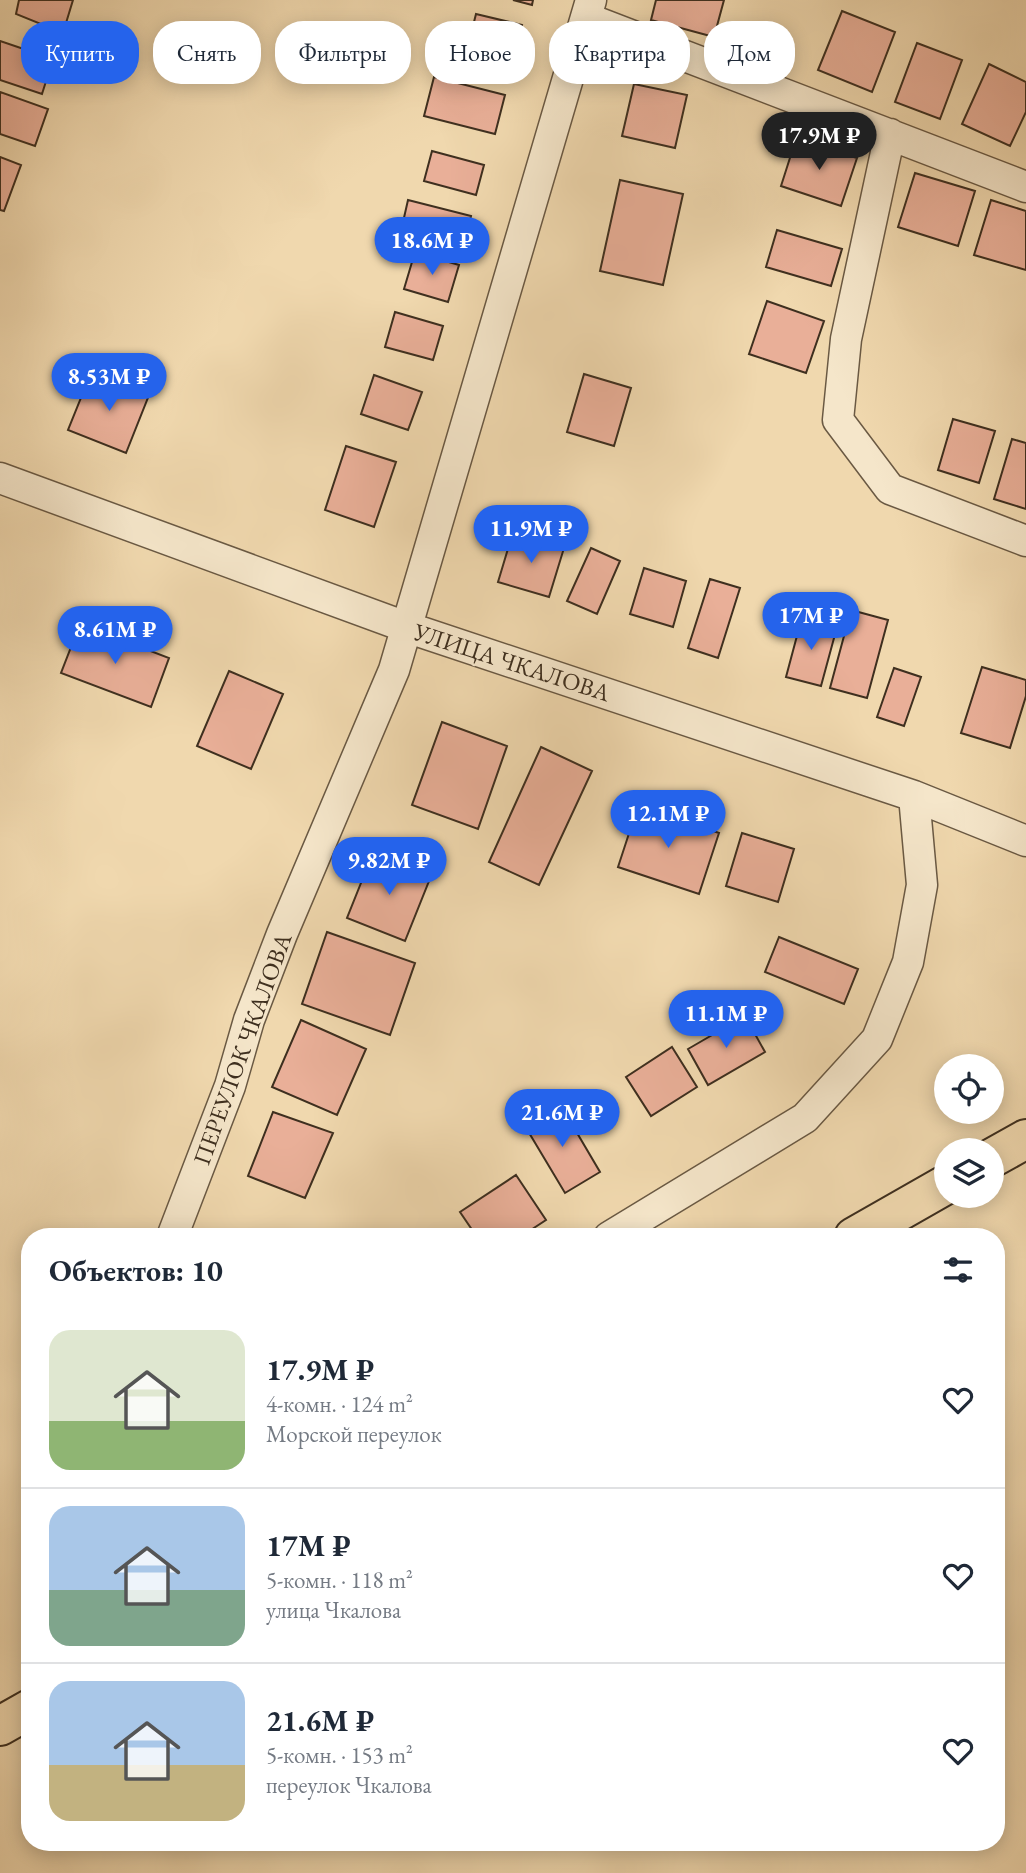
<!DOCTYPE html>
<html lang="ru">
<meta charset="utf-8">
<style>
body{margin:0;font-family:"EB Garamond",serif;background:#f6f6f7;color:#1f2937;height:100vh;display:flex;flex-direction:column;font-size:26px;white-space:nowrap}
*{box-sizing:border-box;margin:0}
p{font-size:23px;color:#747a83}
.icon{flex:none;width:38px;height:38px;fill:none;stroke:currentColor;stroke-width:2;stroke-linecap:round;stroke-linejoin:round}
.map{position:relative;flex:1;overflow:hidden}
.sheet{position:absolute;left:21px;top:1228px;width:984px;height:623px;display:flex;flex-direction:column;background:#fff;border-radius:28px;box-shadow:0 4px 18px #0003}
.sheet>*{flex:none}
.banner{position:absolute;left:21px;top:21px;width:985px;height:63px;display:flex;gap:14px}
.fabs{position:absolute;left:934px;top:1054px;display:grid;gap:14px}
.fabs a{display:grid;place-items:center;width:70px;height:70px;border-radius:50%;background:#fff;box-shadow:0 4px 18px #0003;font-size:35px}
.price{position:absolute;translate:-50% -60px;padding:0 16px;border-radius:24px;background:#2563eb;color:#fff;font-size:23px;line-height:46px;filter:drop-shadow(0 2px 4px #0008)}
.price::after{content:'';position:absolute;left:50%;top:42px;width:21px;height:16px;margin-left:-10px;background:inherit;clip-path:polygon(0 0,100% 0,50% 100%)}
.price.current{background:#222;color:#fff}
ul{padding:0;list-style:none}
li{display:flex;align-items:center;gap:21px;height:175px;padding:0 28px}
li+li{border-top:2px solid #e0e1e3}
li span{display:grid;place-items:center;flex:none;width:196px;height:140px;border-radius:21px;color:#555}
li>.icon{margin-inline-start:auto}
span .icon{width:84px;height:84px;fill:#fffc;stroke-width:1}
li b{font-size:30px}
h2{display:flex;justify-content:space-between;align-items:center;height:84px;padding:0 28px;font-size:30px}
.tag{padding:0 24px;border-radius:28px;background:#fff;box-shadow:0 4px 18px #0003;font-size:24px;line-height:63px}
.tag.current{background:#2563eb;color:#fff}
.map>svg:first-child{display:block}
.building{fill:#e9af98;stroke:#3e2f1f;stroke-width:2}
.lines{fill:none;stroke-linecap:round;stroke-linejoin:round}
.minor-casing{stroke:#6a5943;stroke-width:33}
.primary-casing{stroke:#3e2f1f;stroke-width:42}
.minor{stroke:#f5e6ca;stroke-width:30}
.primary{stroke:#f0d8ae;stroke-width:38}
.labels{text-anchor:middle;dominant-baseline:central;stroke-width:5;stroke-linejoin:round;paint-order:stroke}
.street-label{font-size:24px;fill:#3e2f1f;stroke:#f5e6ca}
</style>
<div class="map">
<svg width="1026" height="1873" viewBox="0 0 1026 1873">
<rect width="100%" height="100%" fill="#f0d8ae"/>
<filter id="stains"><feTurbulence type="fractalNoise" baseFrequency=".00286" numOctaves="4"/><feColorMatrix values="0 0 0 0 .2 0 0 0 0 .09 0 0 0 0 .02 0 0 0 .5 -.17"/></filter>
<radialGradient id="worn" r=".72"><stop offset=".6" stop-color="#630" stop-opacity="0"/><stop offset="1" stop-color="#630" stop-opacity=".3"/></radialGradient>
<!-- building -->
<path class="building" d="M19,0H73L63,33L16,14Z
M513,0H533L532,5Z
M656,0H724L714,37L651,20Z
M842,11L895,32L872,92L818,70Z
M476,14L522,25L514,61L467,50Z
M0,41L53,59L42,94L0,80Z
M917,43L962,60L940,119L895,102Z
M989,64L1026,82V112L1010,146L962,124Z
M434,77L505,95L495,134L424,116Z
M634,84L687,95L675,148L622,136Z
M0,92L48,109L35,146L0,134Z
M796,139L857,158L841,206L781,186Z
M432,151L484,165L476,195L424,181Z
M0,157L21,165L4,211L0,210Z
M915,173L975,191L958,246L898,227Z
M620,180L683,194L663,285L600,271Z
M408,200L471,216L464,246L401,231Z
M991,200L1026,211V270L974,255Z
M777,230L842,249L831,286L766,267Z
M415,252L459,265L448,302L404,289Z
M767,301L824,321L806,373L749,354Z
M395,312L443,326L433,360L385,347Z
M91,373L149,395L126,453L68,430Z
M584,374L631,388L614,446L567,432Z
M374,375L422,392L408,430L361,414Z
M953,419L995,431L979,483L938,470Z
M1012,439L1026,443V509L994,499Z
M346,446L396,462L374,527L325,510Z
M513,532L564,548L549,597L498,582Z
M591,548L620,561L597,614L567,601Z
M644,568L686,581L673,627L630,614Z
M710,579L740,588L718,658L688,648Z
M851,610L888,620L867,698L830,688Z
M802,617L837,627L821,686L786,677Z
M80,624L169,658L151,707L61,673Z
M982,667L1026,680V696L1010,748L961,733Z
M894,668L921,677L904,726L877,717Z
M229,671L283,694L251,769L197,746Z
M442,722L507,746L478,829L412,805Z
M541,747L592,771L539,885L489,862Z
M638,806L719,833L699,894L618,867Z
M742,833L794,849L778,902L726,886Z
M373,853L431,876L405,941L347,918Z
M327,932L415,963L390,1035L302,1004Z
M779,937L858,969L844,1004L765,972Z
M745,1016L765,1052L708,1085L688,1049Z
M301,1020L366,1049L337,1115L272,1087Z
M672,1047L697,1087L651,1116L626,1077Z
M560,1104L600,1172L565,1193L525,1126Z
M273,1112L333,1133L305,1198L248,1176Z
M516,1175L546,1220L520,1237H477L460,1212Z"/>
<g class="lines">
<defs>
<path id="minor" d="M586,18L1026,187
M890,134L846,339L838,420L890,489L1026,541
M0,478L406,627L914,796L1026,841
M172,1237L230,1086L249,1020L282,934L394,670L591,0
M609,1237L805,1118L877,1039L908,962L922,885L914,796"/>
<path id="primary" d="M992,1158L1026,1139
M854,1237L947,1184
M0,1726L30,1709"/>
</defs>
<!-- minor casing -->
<use href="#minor" class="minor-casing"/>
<!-- primary casing -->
<use href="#primary" class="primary-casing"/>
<!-- minor -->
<use href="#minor" class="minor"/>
<!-- primary -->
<use href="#primary" class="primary"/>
</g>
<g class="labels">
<!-- street labels -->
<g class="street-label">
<text transform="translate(512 662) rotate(18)">УЛИЦА ЧКАЛОВА</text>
<text transform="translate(242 1049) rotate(-70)">ПЕРЕУЛОК ЧКАЛОВА</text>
</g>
</g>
<rect width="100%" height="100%" filter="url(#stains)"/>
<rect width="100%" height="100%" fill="url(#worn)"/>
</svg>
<div class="fabs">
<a><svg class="icon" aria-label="locate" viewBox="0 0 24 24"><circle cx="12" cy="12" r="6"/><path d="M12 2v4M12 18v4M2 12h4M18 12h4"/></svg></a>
<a><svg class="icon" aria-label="layers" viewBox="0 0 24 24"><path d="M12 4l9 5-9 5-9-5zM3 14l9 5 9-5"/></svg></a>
</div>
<b class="price current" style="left:819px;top:172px">17.9M ₽</b>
<b class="price" style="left:432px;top:277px">18.6M ₽</b>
<b class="price" style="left:109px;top:413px">8.53M ₽</b>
<b class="price" style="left:531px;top:565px">11.9M ₽</b>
<b class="price" style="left:811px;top:652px">17M ₽</b>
<b class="price" style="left:115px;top:666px">8.61M ₽</b>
<b class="price" style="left:668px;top:850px">12.1M ₽</b>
<b class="price" style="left:389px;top:897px">9.82M ₽</b>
<b class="price" style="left:726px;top:1050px">11.1M ₽</b>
<b class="price" style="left:562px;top:1149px">21.6M ₽</b>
<div class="banner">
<a class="tag current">Купить</a>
<a class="tag">Снять</a>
<a class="tag">Фильтры</a>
<a class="tag">Новое</a>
<a class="tag">Квартира</a>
<a class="tag">Дом</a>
</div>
<section class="sheet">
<h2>Объектов: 10<svg class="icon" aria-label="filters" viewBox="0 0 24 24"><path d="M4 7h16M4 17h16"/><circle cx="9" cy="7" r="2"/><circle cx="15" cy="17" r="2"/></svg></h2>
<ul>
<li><span style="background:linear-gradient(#dfe7d0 65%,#8fb573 0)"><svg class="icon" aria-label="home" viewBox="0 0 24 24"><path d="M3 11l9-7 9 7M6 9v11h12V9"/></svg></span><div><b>17.9M ₽</b><p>4-комн. · 124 m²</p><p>Морской переулок</p></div><svg class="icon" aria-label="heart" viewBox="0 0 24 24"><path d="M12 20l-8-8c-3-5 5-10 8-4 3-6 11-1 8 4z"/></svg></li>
<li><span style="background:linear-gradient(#a9c7e8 60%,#7fa58c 0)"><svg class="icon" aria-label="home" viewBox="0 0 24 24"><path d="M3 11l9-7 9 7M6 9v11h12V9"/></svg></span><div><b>17M ₽</b><p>5-комн. · 118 m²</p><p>улица Чкалова</p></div><svg class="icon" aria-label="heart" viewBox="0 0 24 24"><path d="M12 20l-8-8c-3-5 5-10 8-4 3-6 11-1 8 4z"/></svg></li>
<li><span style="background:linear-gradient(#a9c7e8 60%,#c2b280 0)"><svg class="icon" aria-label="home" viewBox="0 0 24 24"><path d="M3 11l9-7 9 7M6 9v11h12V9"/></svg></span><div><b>21.6M ₽</b><p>5-комн. · 153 m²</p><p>переулок Чкалова</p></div><svg class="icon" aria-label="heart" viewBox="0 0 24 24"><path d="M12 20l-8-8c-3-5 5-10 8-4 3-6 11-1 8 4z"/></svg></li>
</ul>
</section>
</div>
